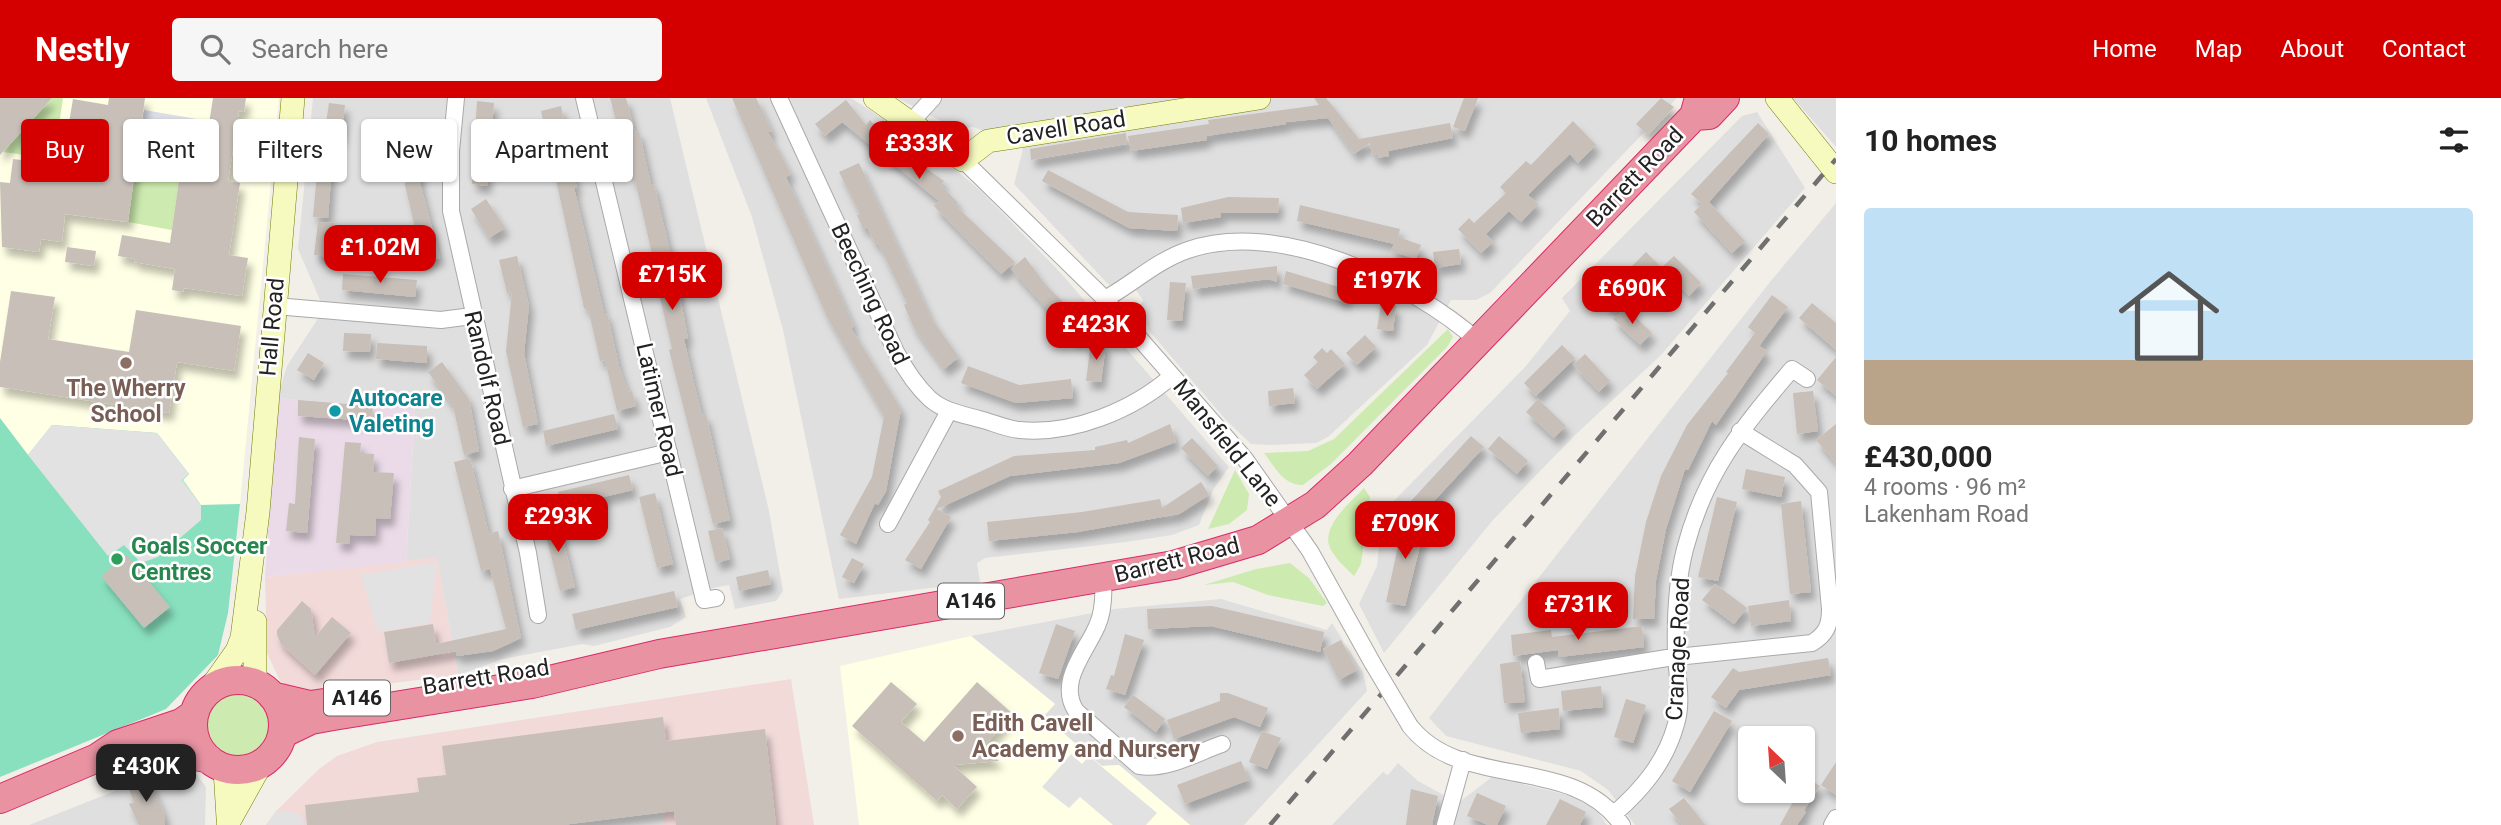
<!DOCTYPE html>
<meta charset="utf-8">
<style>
body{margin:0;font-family:Roboto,sans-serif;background:#f6f6f6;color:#222;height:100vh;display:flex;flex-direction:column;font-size:26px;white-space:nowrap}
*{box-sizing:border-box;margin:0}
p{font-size:23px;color:#767676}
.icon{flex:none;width:38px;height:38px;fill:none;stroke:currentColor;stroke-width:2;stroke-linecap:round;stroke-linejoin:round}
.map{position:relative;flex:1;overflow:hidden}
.panel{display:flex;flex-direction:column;background:#fff;width:665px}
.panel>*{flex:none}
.hud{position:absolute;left:21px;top:21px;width:665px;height:63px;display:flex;gap:14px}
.needle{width:46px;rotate:335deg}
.fabs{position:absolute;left:1738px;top:628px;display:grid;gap:14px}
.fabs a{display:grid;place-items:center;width:77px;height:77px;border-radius:7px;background:#fff;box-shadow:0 2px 5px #0004;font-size:35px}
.price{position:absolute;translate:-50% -60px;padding:0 16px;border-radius:14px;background:#d40000;color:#fff;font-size:23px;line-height:46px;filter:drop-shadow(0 2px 4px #0008)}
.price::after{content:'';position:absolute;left:50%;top:42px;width:21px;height:16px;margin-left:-10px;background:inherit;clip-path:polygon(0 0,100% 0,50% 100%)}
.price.selected{background:#222;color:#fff}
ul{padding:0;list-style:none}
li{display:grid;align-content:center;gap:14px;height:371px;padding:0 28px}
li span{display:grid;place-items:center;height:217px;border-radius:7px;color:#555}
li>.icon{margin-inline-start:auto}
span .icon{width:126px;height:126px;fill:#fffc;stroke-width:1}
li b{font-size:30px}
h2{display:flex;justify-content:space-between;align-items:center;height:84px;padding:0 28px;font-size:30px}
.pill{padding:0 24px;border-radius:7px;background:#fff;box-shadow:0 2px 5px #0004;font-size:24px;line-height:63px}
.pill.selected{background:#d40000;color:#fff}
header{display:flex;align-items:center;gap:42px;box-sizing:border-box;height:98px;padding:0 35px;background:#d40000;color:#fff}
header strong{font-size:33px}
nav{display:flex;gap:38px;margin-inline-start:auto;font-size:24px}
.search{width:490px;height:63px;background:#f6f6f6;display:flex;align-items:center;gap:18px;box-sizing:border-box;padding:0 24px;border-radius:7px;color:#767676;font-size:26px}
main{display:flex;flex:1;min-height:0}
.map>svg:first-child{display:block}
.residential{fill:#e0dfdf;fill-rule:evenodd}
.commercial{fill:#f2dad9}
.industrial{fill:#ebdbe8}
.education{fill:#ffffe5}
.grass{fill:#cdebb0}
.pitch{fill:#88e0be}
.parking{fill:#e2e2e2}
.plaza{fill:#dddde8}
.building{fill:#c7bfb8;filter:url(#shadow)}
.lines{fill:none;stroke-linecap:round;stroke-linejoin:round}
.street-casing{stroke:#a9a9a9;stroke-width:18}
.secondary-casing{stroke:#707d05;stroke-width:24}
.highway-casing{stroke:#dc2a67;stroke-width:30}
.street{stroke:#fff;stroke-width:16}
.secondary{stroke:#f7fabf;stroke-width:23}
.highway{stroke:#e892a2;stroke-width:28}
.rail{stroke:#707070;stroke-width:4.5;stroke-dasharray:14 14;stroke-linecap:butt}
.street-bridge-casing{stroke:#a9a9a9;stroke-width:18;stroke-linecap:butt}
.street-bridge{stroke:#fff;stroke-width:16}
.education-dot{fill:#8d6e63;stroke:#fff;stroke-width:2.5}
.culture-dot{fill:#0f9aa8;stroke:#fff;stroke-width:2.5}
.leisure-dot{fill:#2e9e5b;stroke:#fff;stroke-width:2.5}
.labels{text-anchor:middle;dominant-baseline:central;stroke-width:5;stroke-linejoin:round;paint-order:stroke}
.shield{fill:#fff;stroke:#646464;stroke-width:2}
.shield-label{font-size:21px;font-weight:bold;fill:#222}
.street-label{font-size:23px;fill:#222;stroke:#fff}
.education-label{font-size:23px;font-weight:bold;fill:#785e54;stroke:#fff}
.culture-label{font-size:23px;font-weight:bold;fill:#0d838f;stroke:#fff;text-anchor:start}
.leisure-label{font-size:23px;font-weight:bold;fill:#27864d;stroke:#fff;text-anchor:start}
</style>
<header>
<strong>Nestly</strong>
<div class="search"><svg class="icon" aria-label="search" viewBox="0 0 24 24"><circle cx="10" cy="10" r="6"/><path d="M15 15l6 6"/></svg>Search here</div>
<nav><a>Home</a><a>Map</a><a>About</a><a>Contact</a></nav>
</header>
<main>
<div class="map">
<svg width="1836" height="727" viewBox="0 0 1836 727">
<defs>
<filter id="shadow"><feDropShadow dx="4.5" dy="8" stdDeviation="3.5" flood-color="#0004"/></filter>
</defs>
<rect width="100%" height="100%" fill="#f2efe9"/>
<!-- residential -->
<path class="residential" d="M313,0H670L769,413L783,493L776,503L735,511L729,487L713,490L680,501L686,519L670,529L594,548L582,546L503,561L458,577L437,460L406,464L415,312L277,300L287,268L317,222L320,202L298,151Z
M706,0H851L937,56L982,94L1058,172L1229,369L1213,392L1199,427L1172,437L1126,444L985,460L977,465L980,484L839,501L783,232L752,119Z
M897,0H1677L1490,195L1476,202H1451L1427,247L1328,339L1316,345L1267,347L1251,346L1226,322L1150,234L1139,209L1143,202L1131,185L1117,190L1108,186L1014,86L1024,47L973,29L956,31Z
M1793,0H1836V49Z
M1757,14L1805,90L1661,257L1574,338L1493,422L1384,555L1359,506L1377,468L1381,427L1386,411L1526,268L1570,213L1562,200L1742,18Z
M1836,105V727H1635L1608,692L1581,673L1446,638L1429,620L1770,184ZM1750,640H1802V693H1750Z
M1221,501L1327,532L1332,525L1363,574L1367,593L1244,727H1190L1119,667L1102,668L1044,618L1054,605L971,538L1114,511Z
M1398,665L1418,683L1458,705L1492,679L1568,697L1596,711L1607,727H1332L1383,674L1388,677Z
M179,668L196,676L206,689L205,727H29L140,683L166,679Z"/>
<!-- commercial -->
<path class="commercial" d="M437,459L458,577L313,595L295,592L280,583L267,555L265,479Z
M791,581L814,727H266L276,713L319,671L337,658L377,644Z"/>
<!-- industrial -->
<path class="industrial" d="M277,300L415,311L406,464L265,479Z"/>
<!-- education -->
<path class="education" d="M0,0H279L240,406L201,407L182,382L189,376L28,357L0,320Z
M971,538L1055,606L1044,618L1095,663L1102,668L1119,667L1190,727H859L840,568Z"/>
<!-- grass -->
<path class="grass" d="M52,0H63L54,61L3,54Z
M180,75L172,132L128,124L134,78L148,81Z
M1448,231L1453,239L1447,249L1331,366L1303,387C1283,387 1275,369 1264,355L1308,353L1334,341Z
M1235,372L1249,396L1247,412L1229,426L1208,431Z
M1364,390L1370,399L1361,466L1354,478C1346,470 1332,458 1329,447C1323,426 1352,403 1364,390Z
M1290,465L1309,480L1327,505L1323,508L1268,497L1233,484L1204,487L1256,471Z
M204 628a34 34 0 1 1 68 0a34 34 0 1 1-68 0Z"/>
<!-- pitch -->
<path class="pitch" d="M0,320L28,357L52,327L157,335L189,376L183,382L201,407L240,406L228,515L218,557L166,611L0,679Z"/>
<!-- parking -->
<path class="parking" d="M52,327L157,335L189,376L182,382L201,407V422L158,459L141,465L124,447L108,458L28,357Z
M436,464L430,525L378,534L361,477Z
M1071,656L1082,666L1089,658L1157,715L1146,727H1113L1080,699L1069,710L1042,689Z
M276,713L298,715L307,727H266Z
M662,714L664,727H562Z"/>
<!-- plaza -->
<path class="plaza" d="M144,12L209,23L201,78L180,75L148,81L134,78Z"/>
<!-- building -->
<path class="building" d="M0,0H52L0,57Z
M109,0H145L128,124L65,116L62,144L41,141L39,154L2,149L0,84L10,85L13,61L62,67L73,1L108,7Z
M213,0H246L244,14L239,13L228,83L240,85L229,157L248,160L242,198L184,190L183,194L172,192L175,171L134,164L135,161L118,158L122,137L170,145L180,75L201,78Z
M610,0H626L635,34L639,33L651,86H654L678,187L688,241H684L693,281L702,317L706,316L730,422L713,426L669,252L672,251L660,200L662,199L635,82H632Z
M732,0H756L772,33L768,34L791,76L786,79L854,228L851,230L901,311L886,393L878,407L875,405L856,446L840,437L872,379L884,318L827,219Z
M1314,0H1326L1359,41L1450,25L1453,40L1388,53L1389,58L1377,60V56L1372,57L1370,45L1354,56L1328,20L1286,24V26L1206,38L1207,42L1131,53L1128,38L1209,26L1208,22L1319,7Z
M1464,0H1478L1465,33L1453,29Z
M1661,0L1674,9L1648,37L1636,26Z
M846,2L866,27L870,22L893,47L944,83L941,87L958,105L956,108L1015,164L1001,176L934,108L939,103L842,24L825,38L815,26Z
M477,3L494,5L487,88L472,86Z
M329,5L345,7L341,40L324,39Z
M561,8L577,90H574L604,215H607L619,268L628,294L632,293L636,308L617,313L605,262L600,263L588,210H584L541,13Z
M411,22L425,23L420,85L440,160L423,164L405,87Z
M1573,23L1596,47L1578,65L1570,56L1554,71L1528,97L1538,106L1521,124L1509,113L1486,136L1493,144L1481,155L1458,131L1469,120L1474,125L1506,95L1500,89L1526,63L1531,67Z
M1758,25L1769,36L1709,104L1745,143L1732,155L1694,114L1702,106L1691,96Z
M1126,35L1127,46L1031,62L1030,51Z
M319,52L333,54L328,120L313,119Z
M859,65L931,220L959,259L944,271L914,230L904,207L907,205L878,145L875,146L867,129L863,131L857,117L860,116L839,74Z
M1048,72L1128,114L1178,117L1177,133L1129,130L1042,83Z
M1228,99L1279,100L1278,115H1220L1221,119L1183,125L1181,110Z
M486,101L505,130L489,140L471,111Z
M1300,107L1400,131L1398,139L1421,147L1416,161L1391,153L1394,146L1297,123Z
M318,124L334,125L330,159L314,157Z
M67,149L96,153L94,168L65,164Z
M1459,151L1461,166L1435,170L1433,154Z
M1646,154L1659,167L1616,215L1598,198L1609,187L1611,189Z
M517,158L529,208L524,255L538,326L523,329L506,253L512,194L507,195L499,162Z
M1674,158L1701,185L1689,198L1661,170Z
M1025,159L1045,186L1089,230L1076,243L1011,171Z
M1277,168V184L1268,181L1193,191L1191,178Z
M1286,173L1349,192L1345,204L1283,186Z
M343,176L417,182L415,199L342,192Z
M1170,184L1186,185L1182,223L1167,222Z
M11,193L55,199L48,241L129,254L136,212L241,228L234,273L177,264L169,315L0,289V264Z
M1772,197L1788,209L1759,248L1767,253L1716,327L1712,323L1688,372L1685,371L1666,431L1656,482L1654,521H1633L1635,478L1646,424L1661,378L1687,327L1728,275L1726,274L1755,235L1748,229Z
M1812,205L1836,225V252L1799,220Z
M1381,206L1396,208L1393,233L1377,231Z
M1625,209L1652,235L1640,247L1613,221Z
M344,235L371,236L370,254L343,253Z
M1365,237L1376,249L1357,267L1346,255Z
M1091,244L1106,246L1101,284L1086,283Z
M377,245L427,248V265L376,261Z
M1562,247L1575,260L1536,298L1524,285Z
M1322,250L1327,255L1331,251L1345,266L1317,291L1304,277L1318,264L1313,259Z
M308,255L324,265L314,282L297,272Z
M1585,256L1610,283L1599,294L1573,267Z
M1836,259V298L1817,282Z
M442,264L469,301L479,353L464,357L453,308L428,274Z
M968,268L1019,287L1071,281L1073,300L1016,305L961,285Z
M1293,290L1295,305L1269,308L1268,293Z
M1813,293L1818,333L1797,336L1793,295Z
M1538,301L1566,328L1554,340L1526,314Z
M298,302L373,308L372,323L298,318Z
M614,316L618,331L546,348L543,333Z
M1170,326L1176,344L1119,365L1010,378L937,411L951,419L921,471L905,462L930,424L928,422L941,399L938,393L1014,358L1095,352V349L1127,342L1128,345Z
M1836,326V365L1816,342Z
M1471,338L1484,349L1422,416L1410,404Z
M1499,338L1528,363L1517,376L1488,351Z
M299,339L315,341L307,435L286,433L289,405L295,406Z
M1192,340L1218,368L1208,378L1181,350Z
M345,344L361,345L360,355L374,356L373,374L394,375L390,421L376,420L375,438L350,437L349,446L336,445Z
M470,360L489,436L498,433L521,540L493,553L457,558L456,553L389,565L384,534L433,526L436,546L506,531L490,471L481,473L454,364Z
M1746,371L1785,379L1781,399L1742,391Z
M629,377L633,392L561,409L558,394Z
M1201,384L1209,397L1179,416L1078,434L989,443L987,424L1082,414L1160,401L1162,410Z
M655,395L673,466L657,470L639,399Z
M1717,399L1737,404L1718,483L1698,479Z
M1801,403L1811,494L1790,496L1781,406Z
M557,418L575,489L560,493L542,422Z
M1404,420L1426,424L1405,508L1386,504Z
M722,430L730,461L716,465L708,433Z
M127,457L170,509L144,530L101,478Z
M852,460L864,466L854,485L842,479Z
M768,472L771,486L739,493L736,479Z
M1715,486L1747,510L1734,526L1702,502Z
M674,493L678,509L576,532L572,516Z
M1789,502L1791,523L1751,528L1748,508Z
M302,503L311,511L315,539L332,519L351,535L315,577L281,546L277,537V532Z
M1212,508L1324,534L1320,554L1211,528L1148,531L1147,511Z
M1056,526L1075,533L1058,581L1039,575Z
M1642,528L1644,549L1559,559L1558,552L1513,558L1511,537L1551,532L1552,539Z
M1125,536L1144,542L1125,597L1106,591L1111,577L1114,578Z
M1341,542L1357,572L1339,582L1323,551Z
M1828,560L1831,577L1739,592L1726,610L1711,599L1733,570L1739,574Z
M1520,563L1525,604L1504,605L1500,566Z
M891,584L917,606L901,624L924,644L977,584L1013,616L983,649L999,663L953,667L977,689L957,711L942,697L937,703L852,628Z
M1601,588L1603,609L1563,613L1561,593Z
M1220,595H1228L1268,610L1260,629L1234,619L1174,641L1167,622L1220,603Z
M1133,597L1165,621L1156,634L1124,609Z
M1626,601L1646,607L1633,645L1614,639Z
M1559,610L1560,631L1521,635L1518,615Z
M1714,613L1732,623L1690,694L1672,683Z
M663,619L666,643L765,631L776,727H676L674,713L562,727H307L305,707L419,694L417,680L446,677L442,648Z
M1262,633L1281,640L1267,671L1249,664Z
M1241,663L1249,682L1185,706L1177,687Z
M1836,664V697L1821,687Z
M149,680L165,717V727H139L129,706L134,704L128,689Z
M1807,680L1820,688L1804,712L1806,714L1797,727H1780L1799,693H1802Z
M1411,691L1438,698L1432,727H1406Z
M1477,695L1506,708L1497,727H1488L1467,718Z
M1684,700L1695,714L1705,727H1682L1669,711Z
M1560,701L1586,714L1580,727H1546Z"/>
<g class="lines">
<defs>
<path id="street" d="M456,0L451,53V113L528,455L538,517
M584,0L704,502L716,500
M779,0L896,254C905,271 915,287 930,301C944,313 961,316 979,321C992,324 1006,331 1020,332C1073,337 1133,312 1172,278
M912,23L933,0
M963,62L1105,201L1245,361L1310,453L1373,566
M1105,201C1134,185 1156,163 1188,152C1279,120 1412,184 1479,244
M275,208L441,222L472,218
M512,391L669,354
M888,426L949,313
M1103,480C1104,496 1104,513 1097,528C1086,554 1057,584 1076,613L1139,668C1166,673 1196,655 1222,646
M1536,565L1539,581L1667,560L1812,545C1826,536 1830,528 1830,511L1819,394L1795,367L1740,333
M1410,628C1462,694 1572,655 1622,727
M1614,716C1643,691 1666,663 1676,626C1683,604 1677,579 1676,557C1675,522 1676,486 1685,451C1705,374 1742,330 1792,271L1807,281
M1445,727L1463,662
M1832,727L1836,720"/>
<path id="secondary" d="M875,0L963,62L988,43L1259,0
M1777,0L1836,74
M255,524V586
M208,594L237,553L242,540L258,414L293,0
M225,671L228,720
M228,725L261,666"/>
<path id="highway" d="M1694,18L1709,17L1725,0
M193 627a45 45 0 1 1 90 0a45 45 0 1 1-90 0Z
M272,598L310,607L338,603
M282,636L311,622L333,618L532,586L659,556L1174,467L1258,442L1315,407L1360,366L1694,18L1699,0
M130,655L162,650L209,661
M0,701L97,660L118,646L181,625L194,616"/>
</defs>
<!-- street casing -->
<use href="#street" class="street-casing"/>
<!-- secondary casing -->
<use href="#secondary" class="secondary-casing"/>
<!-- highway casing -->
<use href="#highway" class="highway-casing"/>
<!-- street -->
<use href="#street" class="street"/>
<!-- secondary -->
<use href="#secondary" class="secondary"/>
<!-- highway -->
<use href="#highway" class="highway"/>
<!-- rail -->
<path class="rail" d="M1270,727L1836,61"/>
<defs>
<path id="street-bridge" d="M1373,566L1410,628"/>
</defs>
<!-- street-bridge casing -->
<use href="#street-bridge" class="street-bridge-casing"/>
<!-- street-bridge -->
<use href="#street-bridge" class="street-bridge"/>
</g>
<!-- markers -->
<g class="education-dot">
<circle cx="126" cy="265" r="7"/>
<circle cx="958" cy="638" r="7"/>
</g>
<circle class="culture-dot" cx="335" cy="313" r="7"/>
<circle class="leisure-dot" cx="117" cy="461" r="7"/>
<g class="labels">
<!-- shield labels -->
<g class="shield">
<rect x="938" y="485.5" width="66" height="35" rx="5"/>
<rect x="324" y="582.5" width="66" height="35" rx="5"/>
</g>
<g class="shield-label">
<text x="971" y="503">A146</text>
<text x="357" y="600">A146</text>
</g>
<!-- street labels -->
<g class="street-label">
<text transform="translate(1066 30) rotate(-9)">Cavell Road</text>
<text transform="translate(1635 79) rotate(-46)">Barrett Road</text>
<text transform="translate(870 196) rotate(65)">Beeching Road</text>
<text transform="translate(272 229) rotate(-85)">Hall Road</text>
<text transform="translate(487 280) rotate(77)">Randolf Road</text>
<text transform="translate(659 312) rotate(77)">Latimer Road</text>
<text transform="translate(1227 345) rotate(51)">Mansfield Lane</text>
<text transform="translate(1177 462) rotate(-14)">Barrett Road</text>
<text transform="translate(1678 551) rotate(-87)">Cranage Road</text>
<text transform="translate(486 579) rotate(-9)">Barrett Road</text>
</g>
<!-- education labels -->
<g class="education-label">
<text x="126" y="290">The Wherry<tspan x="126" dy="26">School</tspan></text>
<text x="972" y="625" text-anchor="start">Edith Cavell<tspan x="972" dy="26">Academy and Nursery</tspan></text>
</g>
<!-- culture labels -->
<g class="culture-label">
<text x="349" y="300">Autocare<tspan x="349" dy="26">Valeting</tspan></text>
</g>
<!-- leisure labels -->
<g class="leisure-label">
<text x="131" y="448">Goals Soccer<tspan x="131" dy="26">Centres</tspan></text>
</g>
</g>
</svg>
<div class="fabs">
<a><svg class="needle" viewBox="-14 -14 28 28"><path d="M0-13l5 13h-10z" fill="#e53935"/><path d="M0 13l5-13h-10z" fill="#767676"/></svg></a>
</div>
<b class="price" style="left:919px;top:83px">£333K</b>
<b class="price" style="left:380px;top:187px">£1.02M</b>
<b class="price" style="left:672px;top:214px">£715K</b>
<b class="price" style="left:1387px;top:220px">£197K</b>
<b class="price" style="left:1632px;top:228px">£690K</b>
<b class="price" style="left:1096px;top:264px">£423K</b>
<b class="price" style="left:558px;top:456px">£293K</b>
<b class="price" style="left:1405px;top:463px">£709K</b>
<b class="price" style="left:1578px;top:544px">£731K</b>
<b class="price selected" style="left:146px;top:706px">£430K</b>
<div class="hud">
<a class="pill selected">Buy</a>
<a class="pill">Rent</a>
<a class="pill">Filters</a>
<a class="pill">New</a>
<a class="pill">Apartment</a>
</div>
</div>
<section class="panel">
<h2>10 homes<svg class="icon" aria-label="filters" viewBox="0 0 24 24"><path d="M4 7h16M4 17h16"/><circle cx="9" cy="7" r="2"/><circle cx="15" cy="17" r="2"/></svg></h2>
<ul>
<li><span style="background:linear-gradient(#bfe0f5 70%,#b9a48a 0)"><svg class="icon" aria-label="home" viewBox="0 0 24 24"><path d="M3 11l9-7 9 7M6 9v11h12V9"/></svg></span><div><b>£430,000</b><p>4 rooms · 96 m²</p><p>Lakenham Road</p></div></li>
</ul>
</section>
</main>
